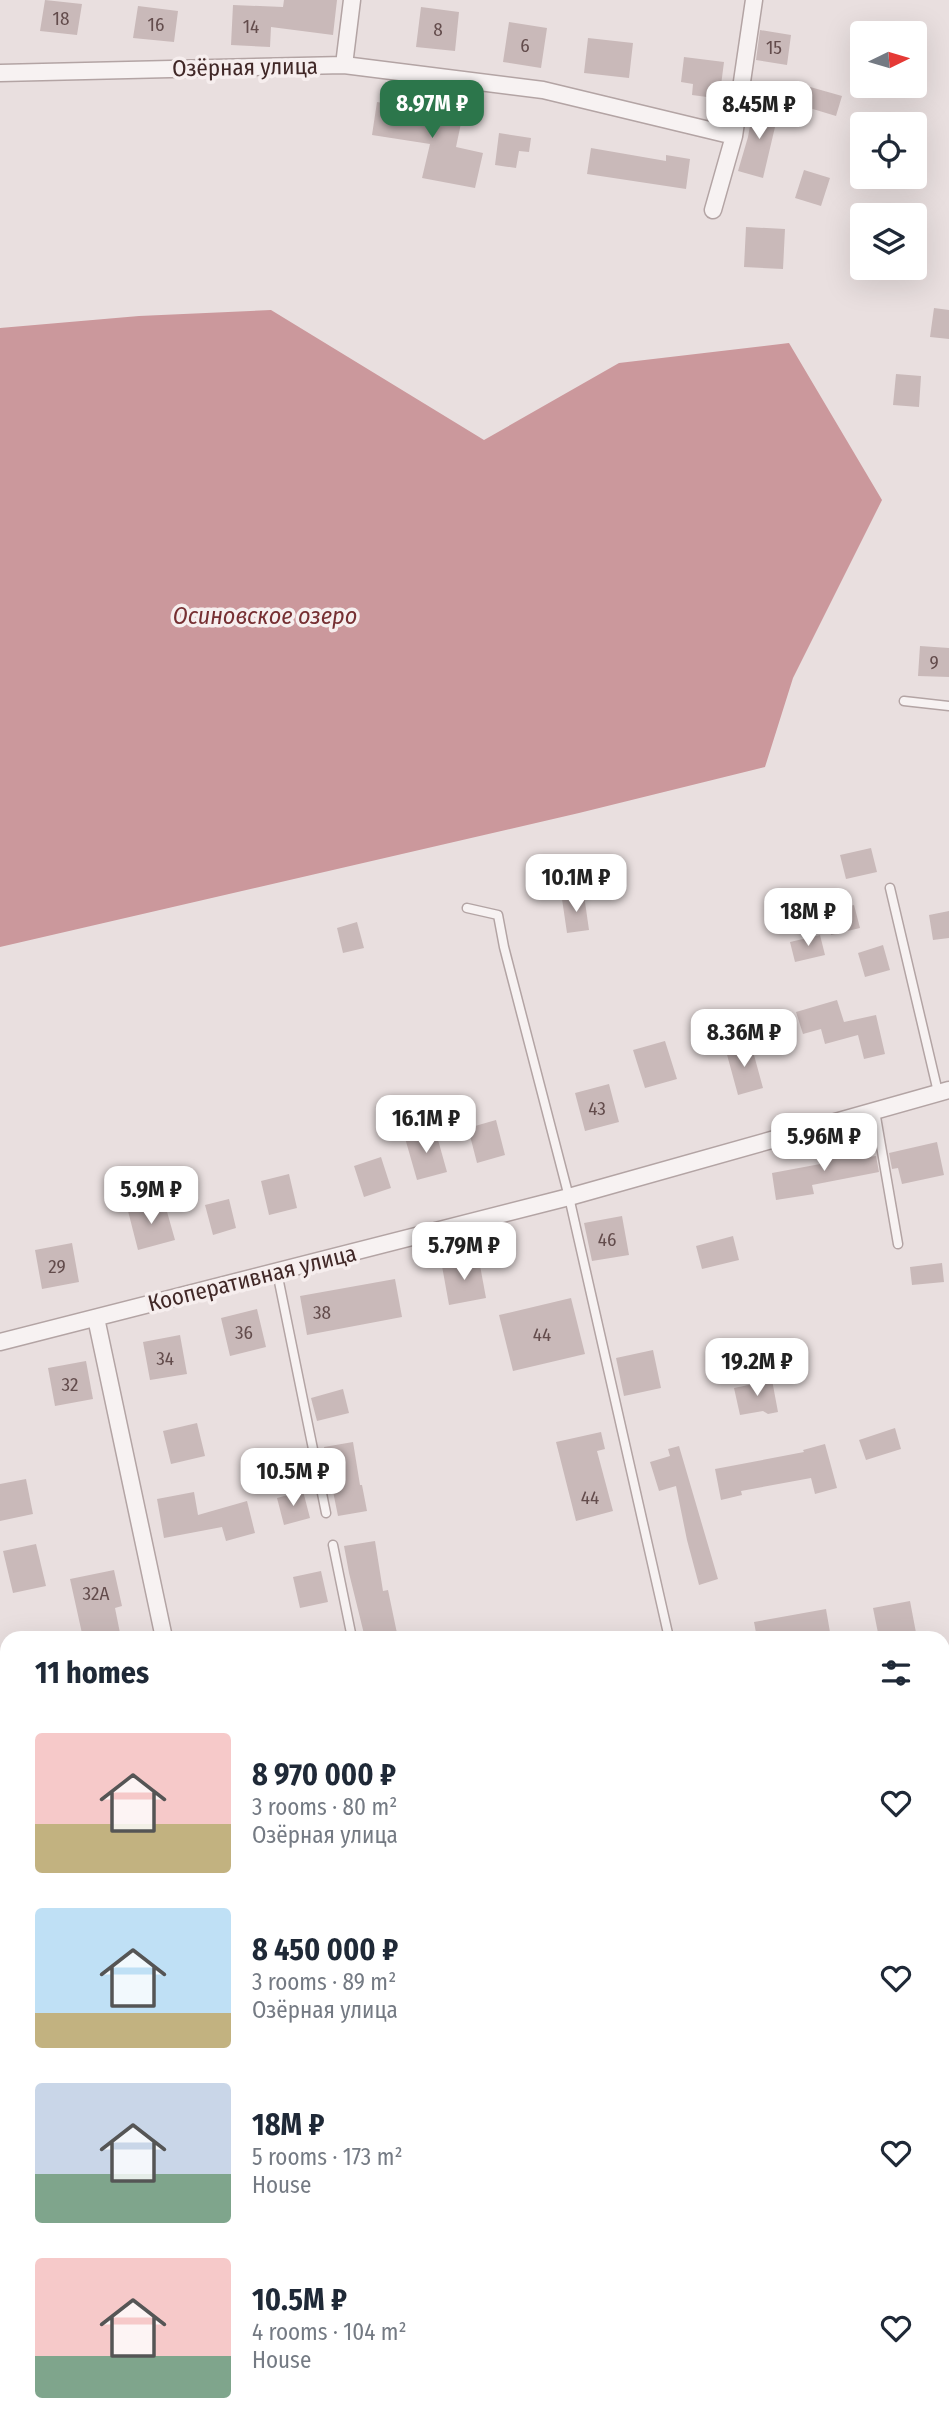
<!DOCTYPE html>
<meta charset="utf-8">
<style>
body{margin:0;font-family:"Fira Sans Condensed",sans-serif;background:#f6f6f7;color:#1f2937;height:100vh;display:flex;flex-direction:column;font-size:26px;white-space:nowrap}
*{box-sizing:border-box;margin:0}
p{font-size:23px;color:#747a83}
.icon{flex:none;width:38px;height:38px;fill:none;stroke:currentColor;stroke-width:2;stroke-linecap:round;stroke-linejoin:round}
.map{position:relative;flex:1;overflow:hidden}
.panel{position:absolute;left:0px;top:1631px;width:950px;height:798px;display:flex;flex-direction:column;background:#fff;border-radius:21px 21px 0 0;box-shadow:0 7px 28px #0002}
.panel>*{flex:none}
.needle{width:46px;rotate:85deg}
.tools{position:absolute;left:850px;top:21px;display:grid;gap:14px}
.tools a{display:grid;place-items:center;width:77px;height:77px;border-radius:7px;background:#fff;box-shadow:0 7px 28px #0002;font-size:35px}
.price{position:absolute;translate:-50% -60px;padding:0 16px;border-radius:14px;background:#fff;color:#222;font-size:23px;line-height:46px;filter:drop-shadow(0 2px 4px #0008)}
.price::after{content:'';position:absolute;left:50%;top:42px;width:21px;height:16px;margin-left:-10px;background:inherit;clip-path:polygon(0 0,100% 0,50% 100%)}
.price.active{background:#2c764b;color:#fff}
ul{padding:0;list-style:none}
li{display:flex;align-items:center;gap:21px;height:175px;padding:0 35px}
li span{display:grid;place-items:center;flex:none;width:196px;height:140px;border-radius:7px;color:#555}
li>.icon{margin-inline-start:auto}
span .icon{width:84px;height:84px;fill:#fffc;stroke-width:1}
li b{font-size:30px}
h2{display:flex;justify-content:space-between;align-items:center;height:84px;padding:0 35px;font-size:30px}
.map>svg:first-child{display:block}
.water{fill:#cb989c}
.building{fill:#c9b9b9}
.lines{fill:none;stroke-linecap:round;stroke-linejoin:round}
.service-casing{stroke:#b3a4a4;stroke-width:11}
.minor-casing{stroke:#b3a4a4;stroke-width:19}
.tertiary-casing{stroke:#b3a4a4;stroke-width:23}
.service{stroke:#f7f2f2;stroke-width:8}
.minor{stroke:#f7f2f2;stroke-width:16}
.tertiary{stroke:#f7f2f2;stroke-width:19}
.labels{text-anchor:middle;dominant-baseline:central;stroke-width:7;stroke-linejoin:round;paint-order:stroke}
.number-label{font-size:19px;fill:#634c4c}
.street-label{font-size:23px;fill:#412827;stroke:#f6eeee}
.water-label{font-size:24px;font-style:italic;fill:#762f32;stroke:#f6eeee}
</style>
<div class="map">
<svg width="949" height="2429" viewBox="0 0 949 2429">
<rect width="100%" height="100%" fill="#e9dfdf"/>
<!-- water -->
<path class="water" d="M271,310L484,440L619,363L789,343L882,500L793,678L765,767L579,813L0,947V328L139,316Z"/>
<!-- building -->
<path class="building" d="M45,0L82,4L77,35L40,31Z
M284,0H337L333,35L271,27L270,47L231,45L233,5L283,7Z
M138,6L178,11L174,42L133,38Z
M421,7L459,12L455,51L416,47Z
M509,22L547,28L541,68L503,62Z
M760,30L791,35L787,65L756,60Z
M588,38L633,43L629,78L584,73Z
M684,57L724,62L720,93L713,92L707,97L692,95L693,84L681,82Z
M789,81L842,96L836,116L783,100Z
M377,102L438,112L439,104L464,109L456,147L483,153L475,188L422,178L430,144L372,135Z
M754,104L779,110L763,178L738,171L748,137Z
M499,133L531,138L529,152L519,151L516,168L495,165Z
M591,148L666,161V155L690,159L686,189L587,174Z
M804,170L830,178L821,206L795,198Z
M746,227L785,229L783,269L744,267Z
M934,308L949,310V339L930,337Z
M896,374L921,376L919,407L893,405Z
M920,646L949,648V677L918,676Z
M871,848L877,872L846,879L840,855Z
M584,895L589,930L567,933L562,899Z
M854,905L860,928L831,935L826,911Z
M949,911V938L933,940L929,915Z
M357,922L364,948L343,953L337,928Z
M820,935L825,955L795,962L790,942Z
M883,945L890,970L865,977L858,953Z
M837,1000L844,1022L876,1015L885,1054L864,1059L858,1035L825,1044L821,1029L803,1034L796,1012Z
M665,1041L677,1079L645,1088L633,1050Z
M751,1044L763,1088L738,1095L726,1051Z
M609,1084L619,1122L585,1131L575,1093Z
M496,1120L505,1155L477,1163L468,1128Z
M435,1129L447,1172L417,1180L405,1138Z
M937,1142L944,1175L902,1184L898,1168L892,1169L889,1153Z
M867,1147L869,1157L876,1156L879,1172L812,1185L814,1194L776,1200L772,1173L831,1162L829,1155Z
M381,1157L391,1188L364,1197L354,1166Z
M289,1174L297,1208L269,1215L261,1181Z
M229,1199L236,1228L213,1235L205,1205Z
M164,1201L175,1240L138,1250L128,1211Z
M622,1216L629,1255L592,1261L584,1223Z
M733,1236L739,1260L702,1269L696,1246Z
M72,1243L79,1282L42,1289L35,1250Z
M479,1260L486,1298L449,1305L442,1266Z
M942,1263L944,1282L912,1285L910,1267Z
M395,1279L402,1317L307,1335L300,1296Z
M571,1298L585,1354L513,1371L499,1315Z
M257,1309L266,1347L230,1356L221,1318Z
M180,1335L187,1374L150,1380L143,1342Z
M653,1350L661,1388L624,1396L616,1358Z
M86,1361L93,1399L55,1406L48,1368Z
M772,1380L778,1412L768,1414L763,1411L740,1415L734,1388Z
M343,1389L349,1413L317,1421L311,1398Z
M197,1423L205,1456L171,1464L163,1431Z
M895,1428L901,1449L866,1460L859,1440Z
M601,1432L605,1449L597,1451L613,1511L576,1521L556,1442Z
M353,1442L360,1485H362L367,1511L338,1516L324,1447Z
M825,1444L837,1488L815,1494L811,1478L741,1491L742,1495L721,1500L715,1469L804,1452L803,1450Z
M679,1446L718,1579L699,1585L687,1540L676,1486L659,1491L650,1462L670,1456L668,1449Z
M26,1479L33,1514L0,1521V1484Z
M303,1491L310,1518L284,1525L277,1498Z
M194,1492L198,1515L247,1501L255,1533L226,1541L222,1527L164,1538L157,1499Z
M375,1541L383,1591L388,1590L398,1638H365L349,1573L344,1546Z
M36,1544L46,1586L13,1593L3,1551Z
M114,1570L122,1606L115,1608L121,1638H83L70,1579Z
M321,1571L328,1602L300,1608L293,1577Z
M910,1601L917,1638H879L873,1608Z
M826,1609L831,1638H757L754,1622Z"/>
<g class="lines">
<defs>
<path id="service" d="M904,701L949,706
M890,888L938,1092
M467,908L498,915L504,947L569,1197L669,1638
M875,1111L898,1244
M277,1272L326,1513
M333,1545L352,1638
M0,2033L7,2061"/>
<path id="minor" d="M344,65L352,0
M0,73L344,65L543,90L734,136
M713,210L734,136L754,0
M96,1318L164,1638
M0,1342L569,1197L949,1090
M943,1680L949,1679
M0,1921L7,1919
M943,1977L949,1975
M943,2195L949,2194
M0,2398L7,2396
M344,2422L346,2429"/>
<path id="tertiary" d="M943,2413L949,2412
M887,2429L912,2422"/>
</defs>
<!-- service casing -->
<use href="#service" class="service-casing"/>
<!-- minor casing -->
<use href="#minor" class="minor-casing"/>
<!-- tertiary casing -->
<use href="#tertiary" class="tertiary-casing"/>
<!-- service -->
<use href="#service" class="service"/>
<!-- minor -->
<use href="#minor" class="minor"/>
<!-- tertiary -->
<use href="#tertiary" class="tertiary"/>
</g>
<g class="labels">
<!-- number labels -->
<g class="number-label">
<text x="61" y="18">18</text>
<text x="156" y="24">16</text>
<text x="251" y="26">14</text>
<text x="438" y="29">8</text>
<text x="525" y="45">6</text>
<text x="774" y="47">15</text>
<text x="934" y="662">9</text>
<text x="597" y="1108">43</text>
<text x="607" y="1239">46</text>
<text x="57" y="1266">29</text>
<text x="322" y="1312">38</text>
<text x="244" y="1332">36</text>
<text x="542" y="1334">44</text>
<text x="165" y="1358">34</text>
<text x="70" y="1384">32</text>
<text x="590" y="1497">44</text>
<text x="96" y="1593">32А</text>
</g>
<!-- street labels -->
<g class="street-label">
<text transform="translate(245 67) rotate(-1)">Озёрная улица</text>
<text transform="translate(252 1278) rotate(-14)">Кооперативная улица</text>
</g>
<!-- water labels -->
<g class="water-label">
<text x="265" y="616">Осиновское озеро</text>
</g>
</g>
</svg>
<div class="tools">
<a><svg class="needle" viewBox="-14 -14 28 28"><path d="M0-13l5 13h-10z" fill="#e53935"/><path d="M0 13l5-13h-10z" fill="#747a83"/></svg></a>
<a><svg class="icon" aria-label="locate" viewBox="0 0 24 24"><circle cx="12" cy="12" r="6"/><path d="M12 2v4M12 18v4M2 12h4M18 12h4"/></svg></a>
<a><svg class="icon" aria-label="layers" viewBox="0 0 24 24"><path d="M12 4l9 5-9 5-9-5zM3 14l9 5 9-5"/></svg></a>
</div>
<b class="price active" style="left:432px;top:140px">8.97M ₽</b>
<b class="price" style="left:759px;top:141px">8.45M ₽</b>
<b class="price" style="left:576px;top:914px">10.1M ₽</b>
<b class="price" style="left:808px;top:948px">18M ₽</b>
<b class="price" style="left:744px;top:1069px">8.36M ₽</b>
<b class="price" style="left:426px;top:1155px">16.1M ₽</b>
<b class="price" style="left:824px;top:1173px">5.96M ₽</b>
<b class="price" style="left:151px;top:1226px">5.9M ₽</b>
<b class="price" style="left:464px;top:1282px">5.79M ₽</b>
<b class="price" style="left:757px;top:1398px">19.2M ₽</b>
<b class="price" style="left:293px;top:1508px">10.5M ₽</b>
<section class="panel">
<h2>11 homes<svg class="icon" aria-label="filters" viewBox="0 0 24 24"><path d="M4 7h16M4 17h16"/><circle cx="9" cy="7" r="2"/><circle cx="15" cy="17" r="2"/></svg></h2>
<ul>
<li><span style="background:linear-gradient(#f6c9c9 65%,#c2b280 0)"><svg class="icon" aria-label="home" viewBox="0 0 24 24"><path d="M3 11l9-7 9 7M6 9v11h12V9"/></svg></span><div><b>8 970 000 ₽</b><p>3 rooms · 80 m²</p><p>Озёрная улица</p></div><svg class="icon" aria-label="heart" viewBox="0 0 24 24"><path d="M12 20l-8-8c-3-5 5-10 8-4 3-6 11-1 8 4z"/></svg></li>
<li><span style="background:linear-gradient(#bfe0f5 75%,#c2b280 0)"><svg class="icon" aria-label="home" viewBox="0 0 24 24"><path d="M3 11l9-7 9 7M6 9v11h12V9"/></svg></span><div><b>8 450 000 ₽</b><p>3 rooms · 89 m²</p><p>Озёрная улица</p></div><svg class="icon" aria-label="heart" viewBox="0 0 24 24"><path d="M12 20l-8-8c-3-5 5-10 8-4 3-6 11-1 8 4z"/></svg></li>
<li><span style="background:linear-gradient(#c9d6e8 65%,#7fa58c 0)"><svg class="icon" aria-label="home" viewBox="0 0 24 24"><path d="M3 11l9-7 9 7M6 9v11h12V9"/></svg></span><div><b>18M ₽</b><p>5 rooms · 173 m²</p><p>House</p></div><svg class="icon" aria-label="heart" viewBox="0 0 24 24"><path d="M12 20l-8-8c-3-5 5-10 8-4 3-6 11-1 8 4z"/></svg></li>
<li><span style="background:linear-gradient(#f6c9c9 70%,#7fa58c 0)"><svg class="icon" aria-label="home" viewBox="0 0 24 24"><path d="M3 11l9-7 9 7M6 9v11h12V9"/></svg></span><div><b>10.5M ₽</b><p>4 rooms · 104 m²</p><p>House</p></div><svg class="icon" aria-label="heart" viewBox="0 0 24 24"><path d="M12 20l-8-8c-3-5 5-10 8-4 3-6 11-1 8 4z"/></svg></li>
</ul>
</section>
</div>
